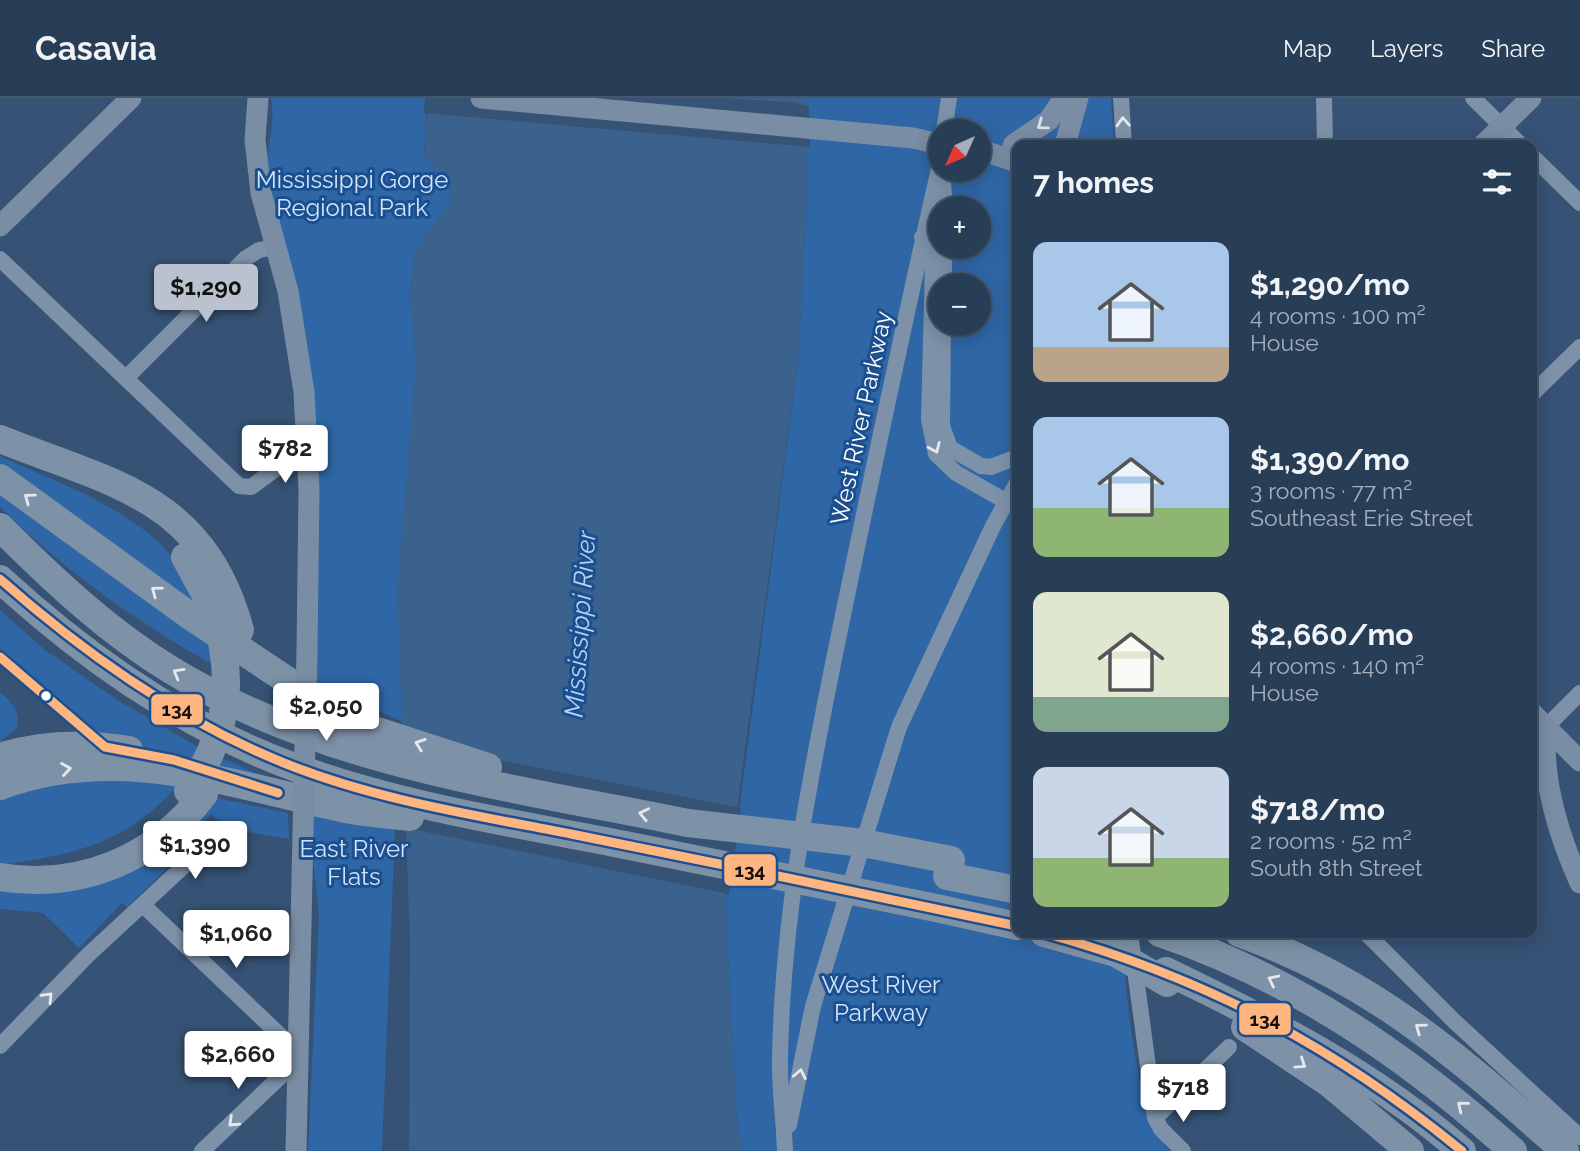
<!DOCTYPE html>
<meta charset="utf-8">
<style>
body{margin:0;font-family:Raleway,sans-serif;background:#30455d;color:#f1f3f6;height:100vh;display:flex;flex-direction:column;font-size:26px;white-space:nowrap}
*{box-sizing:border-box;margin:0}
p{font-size:23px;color:#a5aeba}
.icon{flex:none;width:38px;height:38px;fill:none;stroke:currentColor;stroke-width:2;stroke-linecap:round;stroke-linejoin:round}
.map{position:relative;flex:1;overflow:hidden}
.details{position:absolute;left:1012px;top:42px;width:525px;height:798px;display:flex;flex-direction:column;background:#283e57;border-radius:14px;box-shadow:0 4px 18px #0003,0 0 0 2px #44576d}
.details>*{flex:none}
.needle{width:46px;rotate:225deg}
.tools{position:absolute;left:928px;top:21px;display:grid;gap:14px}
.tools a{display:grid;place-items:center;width:63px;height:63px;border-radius:50%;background:#283e57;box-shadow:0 4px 18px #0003,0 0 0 2px #44576d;font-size:35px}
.price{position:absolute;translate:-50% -60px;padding:0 16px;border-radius:7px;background:#fff;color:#222;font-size:23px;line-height:46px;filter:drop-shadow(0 2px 4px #0008)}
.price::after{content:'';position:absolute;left:50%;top:42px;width:21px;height:16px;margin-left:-10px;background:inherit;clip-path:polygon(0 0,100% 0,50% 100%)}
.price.active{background:#b9c2ce;color:#111}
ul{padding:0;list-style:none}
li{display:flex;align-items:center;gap:21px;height:175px;padding:0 21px}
li span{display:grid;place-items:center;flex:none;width:196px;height:140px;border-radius:14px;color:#555}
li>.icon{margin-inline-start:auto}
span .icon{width:84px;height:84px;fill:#fffc;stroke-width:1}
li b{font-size:30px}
h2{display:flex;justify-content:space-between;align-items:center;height:84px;padding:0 21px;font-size:30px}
header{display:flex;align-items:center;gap:42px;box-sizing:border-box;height:98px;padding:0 35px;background:#283e57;border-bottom:2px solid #44576d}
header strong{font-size:33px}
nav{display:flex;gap:38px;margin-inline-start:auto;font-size:24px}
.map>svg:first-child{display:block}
.green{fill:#2f66a5;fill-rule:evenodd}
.water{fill:#3b618d}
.pier{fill:#365274}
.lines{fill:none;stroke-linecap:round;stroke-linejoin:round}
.street{stroke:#7d92a8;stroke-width:16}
.secondary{stroke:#798da4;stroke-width:21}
.highway{stroke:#7e92a7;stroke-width:28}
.secondary-bridge{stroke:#798da4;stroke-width:21}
.highway-bridge{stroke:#7e92a7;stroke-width:28}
.bus-1-casing{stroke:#1b4f8f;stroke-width:14}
.bus-1{stroke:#ffb580;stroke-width:9}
.oneway{stroke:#e5e9ee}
.oneway2{stroke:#dee2e8}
.oneway3{stroke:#e5e9ed}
.bus-dot{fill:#fff;stroke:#1b4f8f;stroke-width:2.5}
.labels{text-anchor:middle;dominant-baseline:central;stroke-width:6;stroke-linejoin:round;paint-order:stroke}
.park-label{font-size:24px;fill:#cfe3fa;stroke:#1b4f8f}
.street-label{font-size:24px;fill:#fff;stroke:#1b4f8f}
.water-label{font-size:26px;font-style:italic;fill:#b5d3f5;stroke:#1b4f8f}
.line-badge{stroke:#1b4f8f;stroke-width:2.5}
.pale-badge-label{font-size:19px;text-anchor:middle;font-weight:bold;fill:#111}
</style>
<header>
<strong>Casavia</strong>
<nav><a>Map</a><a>Layers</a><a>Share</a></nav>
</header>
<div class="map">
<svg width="1580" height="1053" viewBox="0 0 1580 1053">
<rect width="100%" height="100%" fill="#365274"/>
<!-- green -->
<path class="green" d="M271,0H427L424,57L449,90L451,104L415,153L410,198L416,261V630L312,583L315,383L267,77C266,51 276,25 271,0Z
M806,0H1111L1114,47H1017V835H1121C1127,889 1133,1016 1170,1053H743L737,1025L725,797H728L798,264L808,77ZM940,33H978V72H940ZM940,110H978V149H940ZM940,187H978V226H940Z
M0,358C56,384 138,412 175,463C184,475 189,493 195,507C204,527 212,545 215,568C135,523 65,473 0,409Z
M0,512L45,552L119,603L200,650L282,687L95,640L0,550Z
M0,594C13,605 20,613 17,630L0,644Z
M68,678L178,687C127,746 73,757 0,767V695Z
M212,699L288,715L289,741L243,733L228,743L231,734L211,716L195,733L197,739L194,745L127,809L122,805L79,850L43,815L0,811V786L45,789Z
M308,713L395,731L382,1053H308L319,817Z"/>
<!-- water -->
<path class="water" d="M428,0H806L808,77L798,264L725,797L737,1025L743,1053H409L410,844L397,491L416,261L410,199L415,153L451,104L449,90L424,57Z"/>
<!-- pier -->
<path class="pier" d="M425,0H717L790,4L809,8L810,49L424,15Z
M399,636L447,652L741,710L729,796L402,729Z"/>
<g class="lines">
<!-- street -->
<path class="street" d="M1121,0L1124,47
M1324,0L1325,47
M1473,0L1521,47
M944,33L949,0
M1531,57L1580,105
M942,72L945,110
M922,139L933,165L929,322L936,356L956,375L1007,404
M0,161L239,388L251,389L308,347
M944,187V149
M943,226L942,328L950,350L981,368L991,369L1017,359
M126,280L246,160L259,152L275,149
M1531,297L1580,249
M1546,629L1580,595
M144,808L284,941L300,960L202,1053
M1130,835L1155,1020L1161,1031L1183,1053
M1366,835L1453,922L1580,1039
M0,948L87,858L184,768L213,733
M1155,1020L1229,949
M789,1027L813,908L899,629L993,428L1017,385
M785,1053C784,1021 779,989 780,958C783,808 813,663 843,517C874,367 906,216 940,66"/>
<!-- secondary -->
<path class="secondary" d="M258,0L255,42L261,95L288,193L304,294L309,391L307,553
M481,0L913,40L940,46
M1013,47L1049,22L1064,0
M1065,47L1078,0
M1483,47L1531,0
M978,51L1017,64
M0,128L131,0
M1531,614L1580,663
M1546,629C1541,681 1559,738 1580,785
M296,1053L303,735"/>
<!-- highway -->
<path class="highway" d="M0,341C113,386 203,398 240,532
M0,380L186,515L327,609L356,626L488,669
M0,429C52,481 107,533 171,572C327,667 512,689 688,725
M185,459L214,512
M0,481C85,559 185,629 294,669C400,708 514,725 625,747
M0,659C41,646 87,645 129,652
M0,688C116,645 226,685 341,710C363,715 387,716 410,719
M947,778L1017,792
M0,779C80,792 155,761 204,696
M941,811L1017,828
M1044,835L1116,855
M1160,835C1295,881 1408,959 1513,1053
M1239,835C1376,884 1459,960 1565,1053
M1166,873C1272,924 1372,975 1462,1053
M1245,929L1329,985L1410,1053"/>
<!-- secondary-bridge -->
<path class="secondary-bridge" d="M303,735L307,553"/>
<!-- highway-bridge -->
<path class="highway-bridge" d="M188,693C230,634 235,580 214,512
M688,725L863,745L951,762
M625,747L941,811
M1116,855L1167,885"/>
<defs>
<path id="bus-1" d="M0,481C85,556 178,622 284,665C376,702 474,717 571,736C720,766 868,796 1017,828
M0,559L105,649L174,662L278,695
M1044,835C1204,879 1334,948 1462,1053"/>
</defs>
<!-- bus-1 casing -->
<use href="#bus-1" class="bus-1-casing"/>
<!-- bus-1 -->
<use href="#bus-1" class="bus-1"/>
</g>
<!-- one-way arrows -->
<defs><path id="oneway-chevron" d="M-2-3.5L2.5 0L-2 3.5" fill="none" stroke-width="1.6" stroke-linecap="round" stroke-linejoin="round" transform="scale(1.75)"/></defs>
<g class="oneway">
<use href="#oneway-chevron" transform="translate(1123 24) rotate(-93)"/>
<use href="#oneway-chevron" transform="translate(935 350) rotate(67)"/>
<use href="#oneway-chevron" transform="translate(48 899) rotate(-46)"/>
<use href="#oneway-chevron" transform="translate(800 976) rotate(-79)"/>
<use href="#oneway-chevron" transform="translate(233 1024) rotate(137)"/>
</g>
<use class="oneway2" href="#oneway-chevron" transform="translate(1042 27) rotate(144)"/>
<g class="oneway3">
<use href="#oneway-chevron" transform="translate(29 400) rotate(-144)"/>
<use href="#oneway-chevron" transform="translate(156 493) rotate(-144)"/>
<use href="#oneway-chevron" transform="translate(178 575) rotate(-150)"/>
<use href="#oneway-chevron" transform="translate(420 646) rotate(-161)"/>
<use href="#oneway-chevron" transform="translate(66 671) rotate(-9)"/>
<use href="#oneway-chevron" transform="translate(644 716) rotate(-168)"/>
<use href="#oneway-chevron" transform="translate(1273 882) rotate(-154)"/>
<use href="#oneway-chevron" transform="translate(1420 930) rotate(-144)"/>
<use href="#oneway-chevron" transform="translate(1301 966) rotate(34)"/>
<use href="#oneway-chevron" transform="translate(1462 1008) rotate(-141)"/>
</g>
<!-- markers -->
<circle class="bus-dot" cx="46" cy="598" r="6"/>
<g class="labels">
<!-- park labels -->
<g class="park-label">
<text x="352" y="81">Mississippi Gorge<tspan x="352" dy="28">Regional Park</tspan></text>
<text x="354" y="750">East River<tspan x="354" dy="28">Flats</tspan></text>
<text x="881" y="886">West River<tspan x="881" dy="28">Parkway</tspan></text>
</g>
<!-- street labels -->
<g class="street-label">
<text transform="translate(861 320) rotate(-78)">West River Parkway</text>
</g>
<!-- water labels -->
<g class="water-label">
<text transform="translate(580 526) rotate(-86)">Mississippi River</text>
</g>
</g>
<g class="line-badge">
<rect x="150" y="595" width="54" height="33" rx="7" fill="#ffb580"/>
<rect x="723" y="755" width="54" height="34" rx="7" fill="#ffb580"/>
<rect x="1238" y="904" width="54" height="34" rx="7" fill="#ffb580"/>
</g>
<g class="pale-badge-label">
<text x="177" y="618">134</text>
<text x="750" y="779">134</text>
<text x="1265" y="928">134</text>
</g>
</svg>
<div class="tools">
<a><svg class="needle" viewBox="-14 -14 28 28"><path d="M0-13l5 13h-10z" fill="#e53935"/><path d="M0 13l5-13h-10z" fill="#a5aeba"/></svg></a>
<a>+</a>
<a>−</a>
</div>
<b class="price active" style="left:206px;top:226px">$1,290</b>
<b class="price" style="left:285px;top:387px">$782</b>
<b class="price" style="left:326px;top:645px">$2,050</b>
<b class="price" style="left:195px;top:783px">$1,390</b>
<b class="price" style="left:236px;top:872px">$1,060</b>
<b class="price" style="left:238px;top:993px">$2,660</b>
<b class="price" style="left:1183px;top:1026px">$718</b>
<section class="details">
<h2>7 homes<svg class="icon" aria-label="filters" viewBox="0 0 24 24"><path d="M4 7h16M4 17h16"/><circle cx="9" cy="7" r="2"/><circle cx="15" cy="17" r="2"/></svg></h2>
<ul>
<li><span style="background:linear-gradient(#a9c7e8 75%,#b9a48a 0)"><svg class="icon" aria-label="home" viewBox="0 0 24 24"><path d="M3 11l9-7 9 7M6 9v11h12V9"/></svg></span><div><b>$1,290/mo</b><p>4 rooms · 100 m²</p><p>House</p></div></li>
<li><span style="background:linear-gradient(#a9c7e8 65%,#8fb573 0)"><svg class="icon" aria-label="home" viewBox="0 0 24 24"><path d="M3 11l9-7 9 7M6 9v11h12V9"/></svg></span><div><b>$1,390/mo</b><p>3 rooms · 77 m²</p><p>Southeast Erie Street</p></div></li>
<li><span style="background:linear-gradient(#dfe7d0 75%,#7fa58c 0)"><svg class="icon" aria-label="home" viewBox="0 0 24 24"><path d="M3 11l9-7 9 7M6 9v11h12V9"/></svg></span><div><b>$2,660/mo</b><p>4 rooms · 140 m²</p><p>House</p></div></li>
<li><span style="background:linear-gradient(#c9d6e8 65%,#8fb573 0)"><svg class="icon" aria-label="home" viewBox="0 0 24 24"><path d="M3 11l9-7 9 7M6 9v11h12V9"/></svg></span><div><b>$718/mo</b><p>2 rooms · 52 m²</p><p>South 8th Street</p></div></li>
</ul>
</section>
</div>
